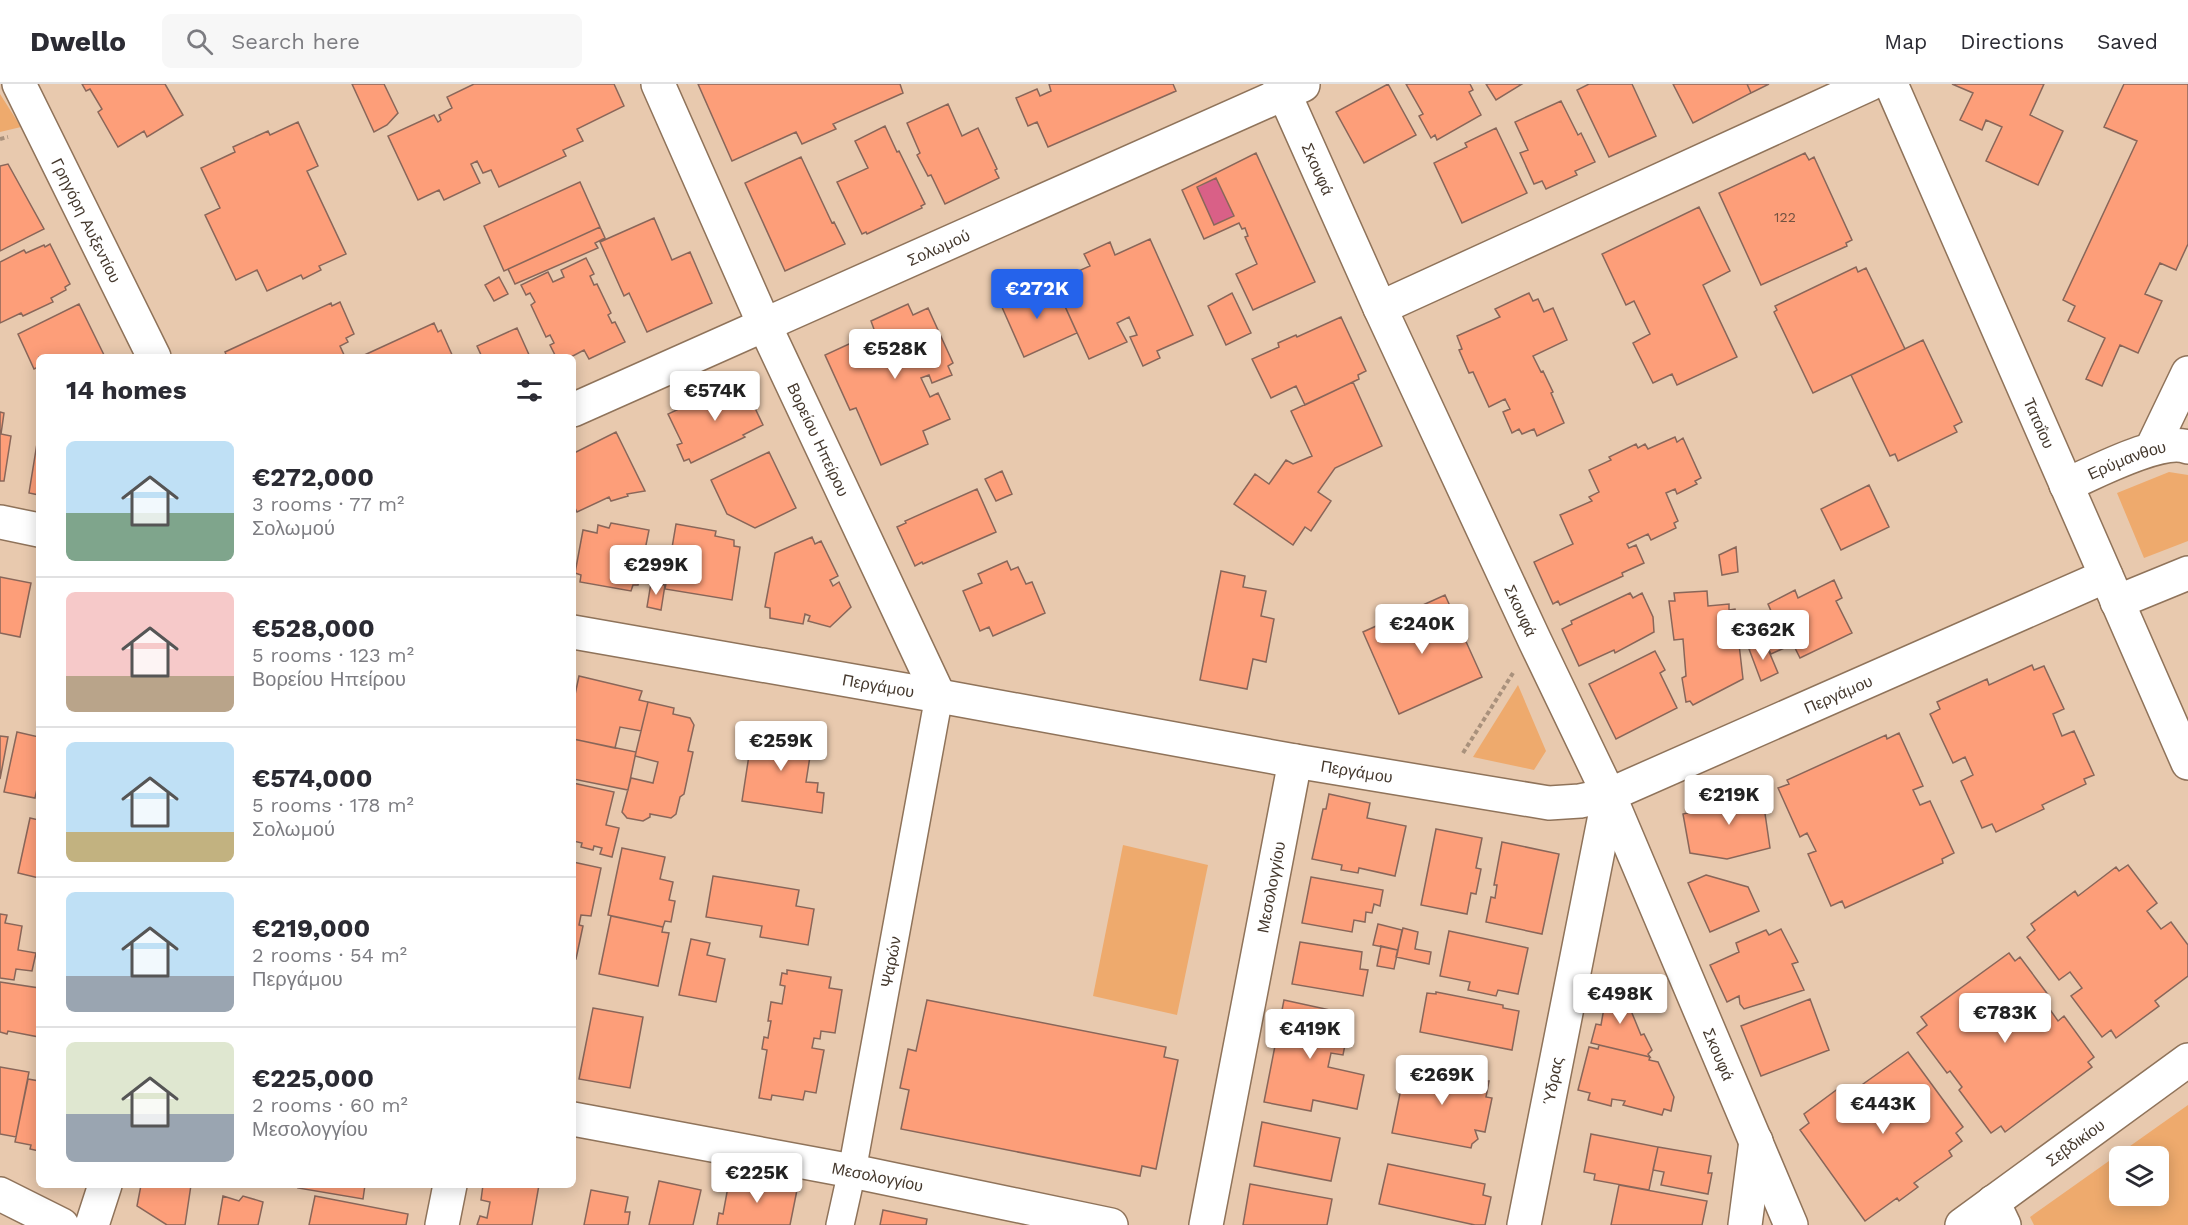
<!DOCTYPE html>
<meta charset="utf-8">
<style>
body{margin:0;font-family:"Work Sans",sans-serif;background:#f7f7f7;color:#2b2b33;height:100vh;display:flex;flex-direction:column;font-size:22px;white-space:nowrap}
*{box-sizing:border-box;margin:0}
p{font-size:20px;color:#7c7c81}
.icon{flex:none;width:33px;height:33px;fill:none;stroke:currentColor;stroke-width:2;stroke-linecap:round;stroke-linejoin:round}
.map{position:relative;flex:1;overflow:hidden}
.drawer{position:absolute;left:36px;top:270px;width:540px;height:834px;display:flex;flex-direction:column;background:#fff;border-radius:9px;box-shadow:0 3px 15px #0003}
.drawer>*{flex:none}
.tools{position:absolute;left:2109px;top:1062px;display:grid;gap:12px}
.tools a{display:grid;place-items:center;width:60px;height:60px;border-radius:9px;background:#fff;box-shadow:0 3px 15px #0003;font-size:30px}
.price{position:absolute;translate:-50% -51px;padding:0 14px;border-radius:6px;background:#fff;color:#222;font-size:20px;line-height:39px;filter:drop-shadow(0 2px 3px #0008)}
.price::after{content:'';position:absolute;left:50%;top:36px;width:18px;height:14px;margin-left:-9px;background:inherit;clip-path:polygon(0 0,100% 0,50% 100%)}
.price.active{background:#2563eb;color:#fff}
ul{padding:0;list-style:none}
li{display:flex;align-items:center;gap:18px;height:150px;padding:0 30px}
li+li{border-top:2px solid #e1e1e2}
li span{display:grid;place-items:center;flex:none;width:168px;height:120px;border-radius:9px;color:#555}
li>.icon{margin-inline-start:auto}
span .icon{width:72px;height:72px;fill:#fffc;stroke-width:1}
li b{font-size:26px}
h2{display:flex;justify-content:space-between;align-items:center;height:72px;padding:0 30px;font-size:26px}
header{display:flex;align-items:center;gap:36px;box-sizing:border-box;height:84px;padding:0 30px;background:#fff;border-bottom:2px solid #e1e1e2}
header strong{font-size:28px}
nav{display:flex;gap:33px;margin-inline-start:auto;font-size:21px}
.search{width:420px;height:54px;background:#f7f7f7;display:flex;align-items:center;gap:15px;box-sizing:border-box;padding:0 21px;border-radius:9px;color:#7c7c81;font-size:22px}
.map>svg:first-child{display:block}
.green{fill:#eeaa6d;fill-rule:evenodd}
.water{fill:#d96087}
.building{fill:#fd9e79;stroke:#896659;stroke-width:1.5;fill-rule:evenodd}
.lines{fill:none;stroke-linecap:round;stroke-linejoin:round}
.pedestrian-casing{stroke:#8f735a;stroke-width:30}
.minor-casing{stroke:#8f735a;stroke-width:36}
.tertiary-casing{stroke:#8f735a;stroke-width:36}
.secondary-casing{stroke:#8f735a;stroke-width:36}
.path{stroke:#a9917c;stroke-width:4;stroke-dasharray:4.5 3;stroke-linecap:butt}
.pedestrian{stroke:#fff;stroke-width:27}
.minor{stroke:#fff;stroke-width:33}
.tertiary{stroke:#fff;stroke-width:33}
.secondary{stroke:#fff;stroke-width:33}
.labels{text-anchor:middle;dominant-baseline:central;stroke-width:4.5;stroke-linejoin:round;paint-order:stroke}
.number-label{font-size:14px;fill:#725240}
.street-label{font-size:16px;fill:#44382d;stroke:#fdede0}
</style>
<header>
<strong>Dwello</strong>
<div class="search"><svg class="icon" aria-label="search" viewBox="0 0 24 24"><circle cx="10" cy="10" r="6"/><path d="M15 15l6 6"/></svg>Search here</div>
<nav><a>Map</a><a>Directions</a><a>Saved</a></nav>
</header>
<div class="map">
<svg width="2188" height="1141" viewBox="0 0 2188 1141">
<rect width="100%" height="100%" fill="#e8c9ae"/>
<!-- green -->
<path class="green" d="M0,10L21,43L0,48Z
M2169,388L2188,391V457L2144,474L2117,409Z
M1518,601L1546,667L1534,686L1473,673Z
M1123,761L1208,781L1177,931L1093,912Z
M2188,1021V1141H2034L2030,1133ZM2120,1072H2158V1112H2120Z"/>
<!-- water -->
<path class="water" d="M1216,94L1234,132L1214,141L1197,104Z"/>
<!-- building -->
<path class="building" d="M82,0H165L183,31L147,53L144,47L118,63L98,28L102,25L90,5L86,7Z
M352,0H384L398,29L387,41L374,48Z
M474,0H614L624,22L577,45L583,57L563,66L566,72L499,103L491,86L483,89L477,77L471,80L480,99L444,116L439,106L418,116L388,52L434,31L438,38L441,36L439,31L452,24L447,13Z
M698,0H900L903,9L833,40L836,45L802,60L796,48L732,77Z
M1049,0H1173L1176,7L1048,63L1037,38L1028,42L1016,14L1037,5L1040,12L1051,7Z
M1388,0L1416,51L1364,79L1336,28Z
M1406,0H1470L1473,6L1469,8L1481,31L1437,56L1435,51L1431,54L1419,32L1423,30Z
M1486,0H1522L1496,16Z
M1589,0H1632L1656,52L1609,73L1577,6Z
M1673,0H1747L1751,9L1693,39Z
M1747,0H1769L1751,9Z
M1952,0H2044L2030,31L2063,47L2038,101L1986,77L2002,43L1986,36L1982,46L1960,36L1973,9Z
M2124,0H2188V160L2176,186L2160,179L2145,210L2162,217L2138,269L2120,261L2102,302L2086,295L2105,254L2068,237L2075,222L2063,216L2137,57L2104,43Z
M1561,17L1578,51L1581,49L1595,78L1575,87L1577,91L1546,105L1542,97L1534,100L1520,69L1528,66L1515,38Z
M948,20L962,52L978,44L997,85L995,86L999,94L945,120L931,91L928,92L917,71L920,69L907,39Z
M298,38L318,82L307,87L346,170L319,182L321,186L303,195L301,191L267,207L257,186L236,196L205,131L220,124L201,84L235,68L233,63L268,47L270,51Z
M885,42L897,68L899,67L925,120L921,122L922,124L867,150L866,148L862,150L837,98L868,84L855,57Z
M1496,44L1527,109L1462,139L1434,79L1467,63L1465,59Z
M1256,69L1315,198L1253,226L1236,190L1257,180L1245,153L1248,152L1245,144L1242,145L1239,139L1204,155L1182,106ZM1216,94L1234,132L1214,141L1197,103Z
M1805,69L1809,76L1814,73L1852,156L1846,159L1847,162L1761,201L1719,109Z
M801,73L832,139L834,138L845,160L785,187L745,99Z
M8,80L44,145L0,167V82Z
M580,98L600,143L504,187L484,142Z
M1699,123L1730,187L1703,201L1737,273L1677,301L1672,290L1653,299L1633,259L1650,250L1634,217L1626,221L1602,170Z
M654,134L672,176L690,168L712,219L647,248L629,209L624,212L600,158Z
M600,143L605,154L595,159L598,164L515,200L508,185Z
M1150,155L1193,251L1157,267L1160,274L1143,282L1130,253L1137,251L1129,233L1117,239L1127,258L1089,275L1054,198L1090,182L1084,170L1110,158L1115,171Z
M50,160L70,200L65,203L66,206L51,214L53,218L23,232L21,229L0,239V178L24,166L26,169L44,161L45,163Z
M586,174L594,190L590,192L594,201L597,200L611,229L608,231L612,239L615,238L625,258L589,275L584,266L571,273H556L550,261L554,259L550,251L546,253L531,221L535,218L530,209L526,211L521,201L548,188L553,198L564,193L561,186Z
M1856,183L1858,188L1866,184L1905,265L1813,309L1774,228L1777,226L1775,222Z
M499,193L508,210L494,217L485,201Z
M1019,201L1023,211L1030,208L1034,216L1057,205L1077,249L1024,273L1001,221L1006,219L1002,209Z
M1232,209L1251,249L1226,261L1208,222Z
M1529,209L1533,217L1538,215L1544,228L1553,224L1567,256L1533,272L1541,288L1543,287L1553,308L1551,309L1564,339L1537,352L1534,345L1522,350L1519,345L1512,349L1503,328L1510,325L1505,315L1489,323L1473,288L1469,289L1459,266L1462,265L1457,252L1500,233L1495,225Z
M340,218L354,250L346,254L348,258L340,262L345,273H227L225,268L331,219L332,222Z
M79,220L105,273H39V285L38,283L34,285L18,250Z
M908,220L913,231L928,224L953,279L948,282L952,291L932,299L929,291L921,294L930,313L938,309L950,335L923,347L928,360L881,381L856,324L850,326L825,271L875,248L871,237Z
M1341,233L1366,287L1358,291L1359,295L1305,321L1296,302L1271,314L1252,275L1279,263L1278,259L1296,251L1297,253Z
M434,239L438,248L441,246L453,273H360Z
M517,244L530,273H482L477,262Z
M1923,256L1962,338L1954,342L1957,348L1898,377L1895,370L1890,372L1851,291Z
M1353,298L1382,362L1335,384L1318,408L1331,417L1311,447L1305,443L1293,461L1234,420L1255,390L1269,400L1286,376L1293,380L1312,372L1291,327Z
M743,299L763,341L743,351L745,353L691,379L689,375L684,377L677,361L682,359L668,330L721,305L723,309Z
M0,328L4,329L1,350L11,352L4,397H0Z
M39,347V411L29,409Z
M616,348L645,407L627,410L628,412L611,417L609,413L577,428L573,420L574,369Z
M1675,353L1677,358L1683,354L1701,394L1695,397L1697,400L1677,410L1675,405L1666,409L1678,437L1674,439L1676,444L1651,456L1648,450L1627,460L1629,464L1636,461L1644,479L1622,489L1623,492L1560,521L1558,517L1553,520L1534,478L1573,460L1560,431L1592,417L1589,413L1599,408L1589,386L1611,376L1609,373L1636,360L1638,364L1645,360L1648,365Z
M769,368L796,424L755,444L727,430L711,396Z
M1002,387L1012,410L996,417L985,395Z
M1869,401L1889,443L1841,466L1821,425Z
M977,405L996,448L923,480L922,478L915,482L897,443L906,439L905,437Z
M611,439L649,446L638,501H633L631,507L580,498L581,491L575,489L583,446L597,449L598,441L609,444Z
M676,440L716,447L715,452L734,456V462L740,463L732,516L665,505Z
M812,453L815,460L821,457L838,492L830,496L833,502L839,498L851,523L830,543L808,537L810,532L805,530L803,540L770,534V524L765,523L775,469Z
M1736,463L1738,488L1722,491L1719,471Z
M1007,477L1011,486L1018,483L1026,500L1032,498L1045,529L993,552L989,543L980,547L963,507L982,499L978,490Z
M1221,487L1245,492L1243,503L1266,507L1261,532L1274,535L1266,578L1253,575L1247,605L1200,596Z
M0,493L31,499L20,553L0,549Z
M1834,496L1842,514L1836,517L1852,549L1800,574L1793,560L1771,570L1754,536L1771,527L1768,520L1795,506L1798,514Z
M651,499L665,501L661,526L647,523Z
M1707,507L1708,522L1729,520V526L1735,525L1743,595L1693,621L1690,617L1686,618L1682,594L1686,592L1683,555L1674,556L1669,517H1675L1674,509Z
M1630,509L1633,514L1642,509L1653,533L1654,548L1615,569L1614,566L1579,582L1562,545L1572,540L1571,537Z
M1445,511L1482,593L1399,630L1363,548Z
M1765,558L1778,589L1761,597L1749,565Z
M1655,567L1665,586L1660,589L1677,624L1616,655L1589,600Z
M2032,581L2034,586L2044,582L2064,625L2053,630L2062,652L2074,647L2094,691L2084,695L2086,700L2042,721L2044,725L1996,748L1992,740L1982,744L1961,697L1973,691L1965,673L1953,679L1930,630L1940,625L1937,618L1987,595L1989,601Z
M579,592L642,607L639,616L648,618L641,647L620,643L615,664L573,655V635L575,623H573V620Z
M648,618L674,624L673,630L690,634L694,641L688,667L693,668L684,710L680,713L676,730L671,734L650,730V733L643,737L627,734L622,728L631,694L653,699L658,678L635,672Z
M753,645L813,653L806,698L818,699L817,708L824,709L822,729L742,717Z
M17,648L39,653V696L35,714L4,708Z
M1899,649L1923,702L1913,706L1920,721L1930,717L1954,769L1942,775L1943,779L1845,824L1842,817L1831,822L1808,770L1816,767L1807,749L1800,753L1778,704L1789,700L1787,696L1886,651L1887,655Z
M0,652L8,653L0,695Z
M573,655L636,668L628,706L573,695Z
M573,699L614,708L606,741L619,744L612,773L600,770L602,764L594,762L593,766L581,763L582,759L573,757Z
M1761,702L1770,764L1727,775L1690,769L1683,730L1703,725L1706,720L1719,713L1729,711L1733,707Z
M1329,710L1370,719L1367,734L1406,742L1395,792L1359,784L1358,789L1341,786L1342,781L1312,775L1323,725H1326Z
M30,734L39,736V794L18,789Z
M1436,745L1482,754L1476,784L1481,785L1476,810L1471,809L1467,830L1421,821Z
M1502,758L1559,770L1542,850L1486,838L1491,813L1495,814L1497,801H1494Z
M622,764L665,773L660,795L673,798L669,816L675,817L671,838L665,837L663,843L608,831Z
M573,778L601,784L591,832L581,831L579,841L583,842L576,875H573Z
M2128,781L2157,819L2147,827L2161,845L2171,838L2188,861V892L2155,917L2159,922L2116,954L2111,946L2102,953L2071,912L2082,904L2070,888L2059,896L2027,853L2035,846L2031,840L2075,807L2078,812L2116,783L2119,787Z
M1706,791L1748,803L1759,827L1710,848L1688,799Z
M713,792L799,806L796,822L814,825L808,861L760,853L762,842L706,833Z
M1311,793L1383,806L1380,822L1374,820L1372,829L1366,828L1365,838L1354,836L1352,848L1302,839Z
M0,830L7,831L5,839L22,842L18,866L36,869L32,887L16,885L14,896L0,894Z
M611,832L663,843L662,848L669,849L658,902L599,890Z
M1378,840L1402,846L1398,866L1373,861Z
M1403,844L1418,848L1415,865L1431,868L1429,880L1396,873Z
M1781,845L1798,878L1792,880L1804,906L1744,925L1740,920L1739,912L1727,918L1710,881L1739,868L1736,859L1766,846L1769,851Z
M1449,847L1528,864L1518,910L1498,906L1496,912L1468,906L1470,898L1440,892Z
M691,855L710,859L707,871L725,875L716,918L679,911Z
M1300,858L1362,868L1360,885L1368,886L1363,912L1292,900Z
M1381,862L1398,866L1394,885L1377,882Z
M2009,869L2015,877L2020,873L2049,912L2044,917L2058,937L2064,932L2094,973L2088,978L2092,983L2005,1048L2001,1042L1991,1049L1959,1006L1962,1003L1950,987L1947,989L1917,949L1927,941L1921,933Z
M787,886L831,893L829,904L842,906L835,949L821,947L820,955L814,954L812,964L824,966L816,1009L805,1007L803,1016L772,1011L771,1016L759,1014L767,966L762,965L764,953L768,954L771,937H768L771,918L782,920L785,902L780,901L782,889L787,890Z
M0,898L39,904V953L8,947L7,950L0,948Z
M1608,901L1629,906L1627,917L1641,951L1644,950L1652,966L1648,970L1650,973L1591,959L1596,940L1601,941Z
M1436,908L1503,921V924L1519,927L1512,966L1420,948L1427,909L1436,910Z
M1810,915L1829,966L1761,992L1741,942Z
M927,916L1166,963L1164,973L1178,976L1156,1085L1142,1082L1140,1092L901,1045L909,1006L900,1004L908,965L916,967Z
M1284,916L1344,929L1341,942L1345,943L1342,956H1346L1343,971L1331,969L1328,983L1364,991L1357,1025L1313,1016L1311,1027L1264,1018Z
M593,924L643,933L630,1004L579,995Z
M1599,961L1650,973L1649,976L1658,978L1674,1013L1671,1027L1664,1025L1662,1031L1623,1021L1625,1017L1612,1015L1611,1022L1588,1016L1590,1009L1578,1006L1589,963L1598,965Z
M1908,968L1963,1043L1956,1049L1962,1057L1949,1067L1952,1072L1914,1099L1918,1103L1899,1117L1897,1114L1865,1137L1800,1046L1809,1039L1804,1030L1843,1001L1849,1010Z
M1406,980L1434,986V983L1485,992L1484,997H1489L1486,1013L1492,1014L1485,1048L1475,1046L1478,1055L1472,1060L1471,1064L1392,1049Z
M0,983L29,988L16,1053L0,1050Z
M28,995L39,997V1067L30,1065L31,1061L15,1058Z
M1262,1038L1340,1054L1331,1097L1254,1082Z
M1591,1050L1658,1063L1649,1106L1594,1096L1595,1090L1584,1088Z
M1658,1063L1711,1072L1708,1089H1712L1708,1110L1661,1101L1664,1088L1653,1086Z
M1388,1080L1485,1100L1483,1111L1491,1113L1485,1141H1475L1379,1120Z
M730,1092L797,1106L790,1141H717L719,1129L723,1130Z
M659,1097L701,1106L693,1141H649Z
M1250,1100L1332,1115L1327,1141H1243Z
M141,1101H191L185,1141H167L137,1122Z
M299,1101H365L363,1115L298,1104Z
M483,1101H539L532,1141H477L480,1132L487,1134L490,1118L481,1116Z
M1619,1101L1707,1117L1702,1141H1611Z
M591,1106L628,1113L625,1128H630L628,1141H584Z
M223,1112L239,1117L243,1112L263,1118L258,1141H218Z
M315,1112L408,1130L406,1141H309Z
M883,1126L927,1135L926,1141H880Z"/>
<g class="lines">
<defs>
<g id="pedestrian">
<path id="s1" d="M840,1141L852,1087L939,612"/>
</g>
<g id="minor">
<path id="s2" d="M19,0L154,273"/>
<path id="s3" d="M658,0L764,240L939,612"/>
<path id="s4" d="M1280,0L1380,224L1534,555L1609,711L1791,1141"/>
<path d="M1380,224L1870,0"/>
<path id="s5" d="M573,326L1303,1"/>
<path d="M0,438L39,446"/>
<path id="s6" d="M573,548L939,612L1295,677L1549,719L1580,717L1609,711L2106,492"/>
<path id="s7" d="M573,1035L852,1087L1111,1141"/>
<path d="M1993,1118L2004,1141"/>
<path d="M92,1141L105,1101"/>
<path d="M442,1141L450,1101"/>
<path id="s8" d="M1206,1141L1295,677"/>
<path id="s9" d="M1524,1141L1609,711"/>
<path d="M1745,1141L1756,1057"/>
</g>
<g id="tertiary">
<path d="M0,1110L62,1141"/>
<path id="s10" d="M1962,1141L2188,976"/>
</g>
<g id="secondary">
<path id="s11" d="M1891,0L2188,679"/>
<path d="M2152,364L2188,289"/>
<path id="s12" d="M2066,401C2094,389 2161,353 2188,363"/>
<path d="M2117,518L2188,489"/>
</g>
</defs>
<!-- pedestrian casing -->
<use href="#pedestrian" class="pedestrian-casing"/>
<!-- minor casing -->
<use href="#minor" class="minor-casing"/>
<!-- tertiary casing -->
<use href="#tertiary" class="tertiary-casing"/>
<!-- secondary casing -->
<use href="#secondary" class="secondary-casing"/>
<!-- path -->
<path class="path" d="M0,55L8,53
M1463,669L1513,589"/>
<!-- pedestrian -->
<use href="#pedestrian" class="pedestrian"/>
<!-- minor -->
<use href="#minor" class="minor"/>
<!-- tertiary -->
<use href="#tertiary" class="tertiary"/>
<!-- secondary -->
<use href="#secondary" class="secondary"/>
</g>
<g class="labels">
<!-- number labels -->
<g class="number-label">
<text x="1785" y="133">122</text>
</g>
<!-- street labels -->
<g class="street-label">
<text stroke="none"><textPath href="#s4" startOffset="93">Σκουφά</textPath></text>
<text stroke="none"><textPath href="#s2" startOffset="152">Γρηγόρη Αυξεντίου</textPath></text>
<text stroke="none"><textPath href="#s5" startOffset="400">Σολωμού</textPath></text>
<text stroke="none"><textPath href="#s11" startOffset="370">Τατοΐου</textPath></text>
<text stroke="none"><textPath href="#s3" startOffset="390">Βορείου Ηπείρου</textPath></text>
<text stroke="none"><textPath href="#s12" startOffset="66">Ερύμανθου</textPath></text>
<text stroke="none"><textPath href="#s4" startOffset="579">Σκουφά</textPath></text>
<text stroke="none"><textPath href="#s6" startOffset="310">Περγάμου</textPath></text>
<text stroke="none"><textPath href="#s6" startOffset="1302">Περγάμου</textPath></text>
<text stroke="none"><textPath href="#s6" startOffset="796">Περγάμου</textPath></text>
<text stroke="none"><textPath href="#s8" startOffset="344">Μεσολογγίου</textPath></text>
<text stroke="none"><textPath href="#s1" startOffset="268">Ψαρών</textPath></text>
<text stroke="none"><textPath href="#s4" startOffset="1065">Σκουφά</textPath></text>
<text stroke="none"><textPath href="#s9" startOffset="147">Ύδρας</textPath></text>
<text stroke="none"><textPath href="#s10" startOffset="140">Σεβδικίου</textPath></text>
<text stroke="none"><textPath href="#s7" startOffset="310">Μεσολογγίου</textPath></text>
</g>
</g>
</svg>
<div class="tools">
<a><svg class="icon" aria-label="layers" viewBox="0 0 24 24"><path d="M12 4l9 5-9 5-9-5zM3 14l9 5 9-5"/></svg></a>
</div>
<b class="price active" style="left:1037px;top:236px">€272K</b>
<b class="price" style="left:895px;top:296px">€528K</b>
<b class="price" style="left:715px;top:338px">€574K</b>
<b class="price" style="left:656px;top:512px">€299K</b>
<b class="price" style="left:1422px;top:571px">€240K</b>
<b class="price" style="left:1763px;top:577px">€362K</b>
<b class="price" style="left:781px;top:688px">€259K</b>
<b class="price" style="left:1729px;top:742px">€219K</b>
<b class="price" style="left:1620px;top:941px">€498K</b>
<b class="price" style="left:2005px;top:960px">€783K</b>
<b class="price" style="left:1310px;top:976px">€419K</b>
<b class="price" style="left:1442px;top:1022px">€269K</b>
<b class="price" style="left:1883px;top:1051px">€443K</b>
<b class="price" style="left:757px;top:1120px">€225K</b>
<section class="drawer">
<h2>14 homes<svg class="icon" aria-label="filters" viewBox="0 0 24 24"><path d="M4 7h16M4 17h16"/><circle cx="9" cy="7" r="2"/><circle cx="15" cy="17" r="2"/></svg></h2>
<ul>
<li><span style="background:linear-gradient(#bfe0f5 60%,#7fa58c 0)"><svg class="icon" aria-label="home" viewBox="0 0 24 24"><path d="M3 11l9-7 9 7M6 9v11h12V9"/></svg></span><div><b>€272,000</b><p>3 rooms · 77 m²</p><p>Σολωμού</p></div></li>
<li><span style="background:linear-gradient(#f6c9c9 70%,#b9a48a 0)"><svg class="icon" aria-label="home" viewBox="0 0 24 24"><path d="M3 11l9-7 9 7M6 9v11h12V9"/></svg></span><div><b>€528,000</b><p>5 rooms · 123 m²</p><p>Βορείου Ηπείρου</p></div></li>
<li><span style="background:linear-gradient(#bfe0f5 75%,#c2b280 0)"><svg class="icon" aria-label="home" viewBox="0 0 24 24"><path d="M3 11l9-7 9 7M6 9v11h12V9"/></svg></span><div><b>€574,000</b><p>5 rooms · 178 m²</p><p>Σολωμού</p></div></li>
<li><span style="background:linear-gradient(#bfe0f5 70%,#9aa5b1 0)"><svg class="icon" aria-label="home" viewBox="0 0 24 24"><path d="M3 11l9-7 9 7M6 9v11h12V9"/></svg></span><div><b>€219,000</b><p>2 rooms · 54 m²</p><p>Περγάμου</p></div></li>
<li><span style="background:linear-gradient(#dfe7d0 60%,#9aa5b1 0)"><svg class="icon" aria-label="home" viewBox="0 0 24 24"><path d="M3 11l9-7 9 7M6 9v11h12V9"/></svg></span><div><b>€225,000</b><p>2 rooms · 60 m²</p><p>Μεσολογγίου</p></div></li>
</ul>
</section>
</div>
